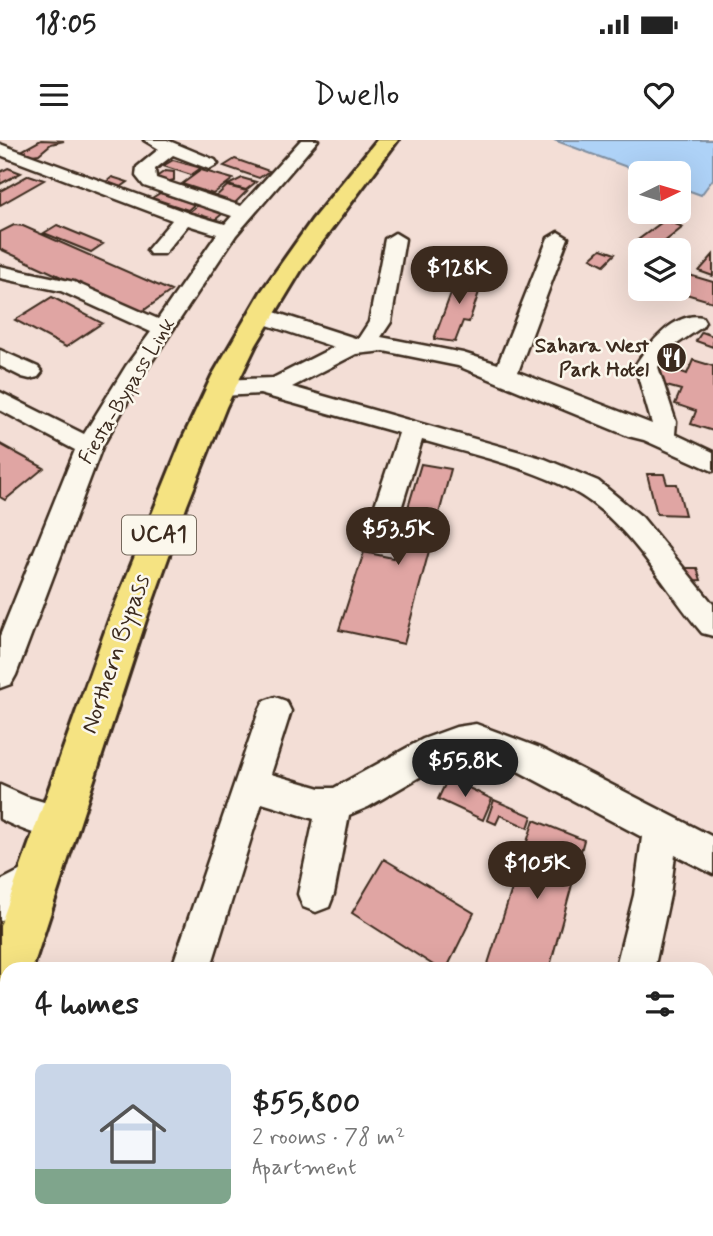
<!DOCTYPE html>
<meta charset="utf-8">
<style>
body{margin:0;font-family:Mynerve,sans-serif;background:#f2f2f2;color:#222;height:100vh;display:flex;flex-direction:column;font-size:26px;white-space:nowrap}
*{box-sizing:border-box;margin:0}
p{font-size:23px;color:#767676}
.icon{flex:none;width:38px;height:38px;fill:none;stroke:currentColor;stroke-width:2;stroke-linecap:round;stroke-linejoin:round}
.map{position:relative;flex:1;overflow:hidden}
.side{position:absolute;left:0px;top:822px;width:714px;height:275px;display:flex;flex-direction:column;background:#fff;border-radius:21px 21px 0 0;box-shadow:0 7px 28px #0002}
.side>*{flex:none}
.needle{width:46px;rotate:85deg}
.fabs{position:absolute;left:628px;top:21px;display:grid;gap:14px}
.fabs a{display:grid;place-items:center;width:63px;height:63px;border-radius:10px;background:#fff;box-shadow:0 7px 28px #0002;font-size:35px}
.price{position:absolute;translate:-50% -60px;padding:0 16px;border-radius:24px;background:#3b2a1e;color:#fff;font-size:23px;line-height:46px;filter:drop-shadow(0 2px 4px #0008)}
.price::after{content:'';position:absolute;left:50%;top:42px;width:21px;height:16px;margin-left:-10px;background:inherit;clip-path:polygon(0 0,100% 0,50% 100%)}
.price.active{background:#222;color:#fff}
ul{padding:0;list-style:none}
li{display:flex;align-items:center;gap:21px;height:175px;padding:0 35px}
li span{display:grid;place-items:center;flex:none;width:196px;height:140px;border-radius:10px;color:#555}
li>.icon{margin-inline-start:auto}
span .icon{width:84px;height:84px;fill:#fffc;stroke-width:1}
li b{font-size:30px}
h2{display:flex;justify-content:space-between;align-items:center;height:84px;padding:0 35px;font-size:30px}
.status{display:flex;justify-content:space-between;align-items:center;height:49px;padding:0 35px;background:#fff;direction:ltr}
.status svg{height:19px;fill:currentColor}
header{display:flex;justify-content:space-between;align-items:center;height:91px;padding:0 35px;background:#fff;font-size:32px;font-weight:600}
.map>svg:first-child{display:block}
.water{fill:#aed2f7;stroke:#808fa0;stroke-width:2}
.building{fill:#e0a5a3;stroke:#3b2a1e;stroke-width:2}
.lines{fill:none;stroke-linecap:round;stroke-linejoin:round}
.minor-casing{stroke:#3b2a1e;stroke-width:5}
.major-casing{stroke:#3b2a1e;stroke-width:6}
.minor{fill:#fbf7ec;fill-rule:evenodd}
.major{fill:#f5e382;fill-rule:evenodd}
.labels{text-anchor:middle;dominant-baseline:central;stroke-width:5;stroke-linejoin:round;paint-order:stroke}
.far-poi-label{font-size:21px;font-weight:bold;fill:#3b2a1e;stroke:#fbf7ec;text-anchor:end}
.far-street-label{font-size:21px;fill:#3b2a1e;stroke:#fbf7ec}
.shield{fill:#fbf7ec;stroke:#75685c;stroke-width:2}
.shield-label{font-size:23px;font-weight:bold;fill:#3b2a1e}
.street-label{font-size:24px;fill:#3b2a1e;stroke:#fbf7ec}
</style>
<div class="status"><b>18:05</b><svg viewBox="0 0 49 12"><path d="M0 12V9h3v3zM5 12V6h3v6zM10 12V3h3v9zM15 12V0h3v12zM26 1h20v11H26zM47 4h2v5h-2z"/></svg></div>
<header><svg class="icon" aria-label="menu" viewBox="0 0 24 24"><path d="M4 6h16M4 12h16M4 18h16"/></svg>Dwello<svg class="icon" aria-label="heart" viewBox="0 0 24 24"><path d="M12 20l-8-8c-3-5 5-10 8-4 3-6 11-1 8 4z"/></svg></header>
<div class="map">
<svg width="713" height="1096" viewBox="0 0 713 1096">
<rect width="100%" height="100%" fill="#f3ded6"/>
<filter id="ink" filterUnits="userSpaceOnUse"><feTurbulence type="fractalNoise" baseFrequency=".0143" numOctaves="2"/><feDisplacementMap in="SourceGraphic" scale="14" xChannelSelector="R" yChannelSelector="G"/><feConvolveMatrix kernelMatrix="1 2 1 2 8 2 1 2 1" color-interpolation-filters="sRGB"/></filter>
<g filter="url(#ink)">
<!-- water -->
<path class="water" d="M554,0H713V39L701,55L679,47V33H643Z"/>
<!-- building -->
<path class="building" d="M41,0L64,1L51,4L39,14L32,15L21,11Z
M235,19L269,31L259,38L224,26Z
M173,20L201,28L191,35L163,26Z
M8,28L21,33L0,44V32Z
M201,30L233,39L213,54L182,44Z
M165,31L174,32V40L166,42L155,38Z
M29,35L44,40L0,65V51Z
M112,37L128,42L121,47L105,43Z
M242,38L256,42L246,50L228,45Z
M227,46L247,51L232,66L211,61Z
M160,53L195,64L188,70L152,58Z
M198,65L215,70L228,69L215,80L189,72Z
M665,80L683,87L654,110L635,102Z
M14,85L23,86L171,151L140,173L0,109V92Z
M57,85L103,104L91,112L44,93Z
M601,109L615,114L604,125L591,118Z
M713,115V136L699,131Z
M459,132L484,137L469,182L463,181L455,202L434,199Z
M679,132L713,142V162L669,149H679Z
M52,157L102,183L66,207L15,180Z
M702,192L713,196V207L696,201Z
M693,220L713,226V291L691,284L696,271L675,264L681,250L652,242L660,224L687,234Z
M0,304L44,328L5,360L0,357Z
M421,324L451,329L404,504L339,490L364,412L393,418Z
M647,334H664L667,344H677L685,375L657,374Z
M674,428H697L701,440L678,441Z
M448,638L492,659L483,680L438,659Z
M494,660L532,676L528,688L500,675L496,684L487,680Z
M534,680L584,700L549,830H486Z
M384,719L474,773L446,830H441L352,773Z
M296,1090H328L327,1096H294Z"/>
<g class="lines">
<defs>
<path id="minor" d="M144,0H167L215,20L218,24L209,29L173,15L155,29L156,38L241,66L301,0H318L236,95L144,233L102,307L16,535L11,544L0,548V496L75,310L0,270V252L84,294L126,226L151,192L61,151L0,138V126L74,142L158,179L217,94L188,85L164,114H150L147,110L172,80L0,15V4L191,74L225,84L232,76L144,46L136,36L137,27L159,9Z
M558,92L568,98L518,232L652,284L635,226C647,206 675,171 702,177L705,182L702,187L674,206L658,227L676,282L675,294L713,312V331L644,300L628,296L458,226L384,211L356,214L292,247L545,319L598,341L642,377L713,464V496L702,493C666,450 637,397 592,363C549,331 473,315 422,300L394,392L390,399L380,402L370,399L366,392L399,293L260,254L221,256L213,253L209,248L213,243L221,240L273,238L334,207L252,180L249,175L252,170H268L358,199L369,182L385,99L395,93L405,99L391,182L381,197L463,213L498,224L548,98Z
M0,210L38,227L42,232L38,237L30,239L22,237L0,226Z
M275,557L286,561L291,571L271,634L320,648H334L423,599L456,587L476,584L540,608L713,697V734L675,715L670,755L654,830H615L634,755L642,697L516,630L476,614L447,621L368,667L349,675L334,754L329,767L316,772L303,767L298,754L314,679L262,663L210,830H171L259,571L264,561Z
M0,645L27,657L71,670L77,682L71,694C50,703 20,689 0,679Z
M39,721L52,726L57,739L52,752L0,781V741Z
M86,1090H132L130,1096H84Z"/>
<path id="major" d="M377,0H398L302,129L256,205L226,267L187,365L146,480L32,830H7V853L0,851V786L109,480L182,300L212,236L261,152L312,80Z"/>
</defs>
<!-- minor casing -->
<use href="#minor" class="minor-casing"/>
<!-- major casing -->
<use href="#major" class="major-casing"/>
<!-- minor -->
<use href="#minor" class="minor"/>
<!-- major -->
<use href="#major" class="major"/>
</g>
</g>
<!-- icons -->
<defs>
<symbol id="restaurant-disc" viewBox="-11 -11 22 22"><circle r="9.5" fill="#3b2a1e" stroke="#fbf7ec"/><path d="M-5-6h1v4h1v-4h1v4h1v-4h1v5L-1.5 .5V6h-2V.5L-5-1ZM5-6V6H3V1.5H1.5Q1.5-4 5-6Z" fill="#fff"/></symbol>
</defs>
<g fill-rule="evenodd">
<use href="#restaurant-disc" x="654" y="200" width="35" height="35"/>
</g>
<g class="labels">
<!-- far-poi labels -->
<g class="far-poi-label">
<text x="649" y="206">Sahara West<tspan x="649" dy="24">Park Hotel</tspan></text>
</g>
<!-- far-street labels -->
<g class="far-street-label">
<text transform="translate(127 251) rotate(-59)">Fiesta-Bypass Link</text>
</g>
<!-- shield labels -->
<rect class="shield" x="122" y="375.5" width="74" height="39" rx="5"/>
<g class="shield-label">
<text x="159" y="395">UCA1</text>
</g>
<!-- street labels -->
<g class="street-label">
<text transform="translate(116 514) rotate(-71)">Northern Bypass</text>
</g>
</g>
</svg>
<div class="fabs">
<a><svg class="needle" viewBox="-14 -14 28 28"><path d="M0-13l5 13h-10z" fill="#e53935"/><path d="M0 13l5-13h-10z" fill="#767676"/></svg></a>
<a><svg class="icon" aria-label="layers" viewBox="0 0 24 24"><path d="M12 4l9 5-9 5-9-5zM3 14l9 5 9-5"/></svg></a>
</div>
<b class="price" style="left:459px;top:166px">$128K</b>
<b class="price" style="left:398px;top:427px">$53.5K</b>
<b class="price active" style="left:465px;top:659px">$55.8K</b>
<b class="price" style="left:537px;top:761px">$105K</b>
<section class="side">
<h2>4 homes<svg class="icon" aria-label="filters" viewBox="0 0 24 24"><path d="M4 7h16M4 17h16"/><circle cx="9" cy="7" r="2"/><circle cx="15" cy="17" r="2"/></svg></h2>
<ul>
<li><span style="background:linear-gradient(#c9d6e8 75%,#7fa58c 0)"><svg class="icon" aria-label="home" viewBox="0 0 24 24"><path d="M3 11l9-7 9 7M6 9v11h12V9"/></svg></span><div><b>$55,800</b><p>2 rooms · 78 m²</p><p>Apartment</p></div></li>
</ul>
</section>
</div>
